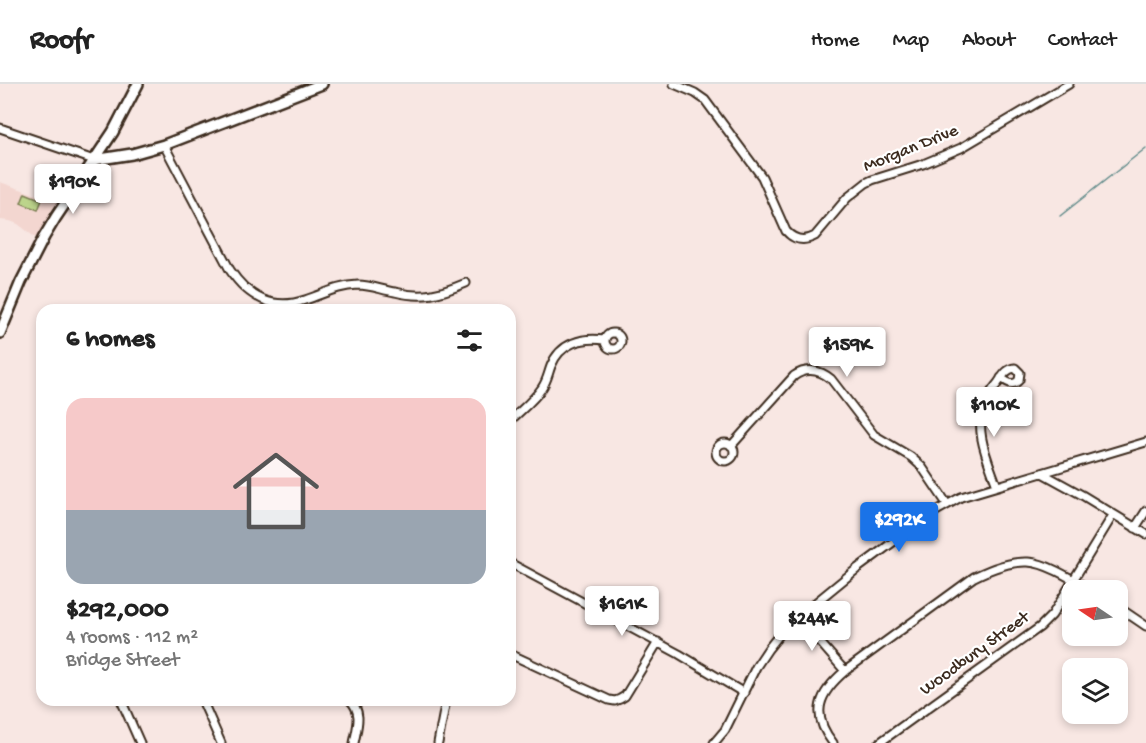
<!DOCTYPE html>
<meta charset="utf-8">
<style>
body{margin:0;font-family:"Gochi Hand",sans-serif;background:#f6f6f6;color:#222;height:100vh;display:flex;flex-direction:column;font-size:22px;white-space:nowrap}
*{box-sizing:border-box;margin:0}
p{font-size:20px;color:#767676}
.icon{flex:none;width:33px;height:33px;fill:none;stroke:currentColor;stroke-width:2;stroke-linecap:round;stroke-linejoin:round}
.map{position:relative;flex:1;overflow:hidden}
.details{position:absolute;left:36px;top:220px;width:480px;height:402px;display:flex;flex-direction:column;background:#fff;border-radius:18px;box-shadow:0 3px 9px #0003}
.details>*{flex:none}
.needle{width:39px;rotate:283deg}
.controls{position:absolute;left:1062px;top:496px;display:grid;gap:12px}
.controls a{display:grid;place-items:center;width:66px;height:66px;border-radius:12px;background:#fff;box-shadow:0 3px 9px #0003;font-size:30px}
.price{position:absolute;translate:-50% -51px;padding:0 14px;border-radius:6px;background:#fff;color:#222;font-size:20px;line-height:39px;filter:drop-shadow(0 2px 3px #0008)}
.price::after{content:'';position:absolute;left:50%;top:36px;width:18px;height:14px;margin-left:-9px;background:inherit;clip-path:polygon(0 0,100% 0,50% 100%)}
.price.active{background:#1a73e8;color:#fff}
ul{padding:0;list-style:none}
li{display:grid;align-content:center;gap:12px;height:318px;padding:0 30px}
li+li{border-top:2px solid #e0e0e0}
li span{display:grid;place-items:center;height:186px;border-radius:18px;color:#555}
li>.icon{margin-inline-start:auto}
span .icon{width:108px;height:108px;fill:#fffc;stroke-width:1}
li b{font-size:26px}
h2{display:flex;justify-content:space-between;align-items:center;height:72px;padding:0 30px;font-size:26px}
header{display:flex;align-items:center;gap:36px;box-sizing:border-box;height:84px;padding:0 30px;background:#fff;border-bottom:2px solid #e0e0e0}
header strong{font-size:28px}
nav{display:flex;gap:33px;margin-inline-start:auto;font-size:21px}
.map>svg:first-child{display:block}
.built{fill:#f3d6d0}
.green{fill:#bcd48b;stroke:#7c7f54;stroke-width:1.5}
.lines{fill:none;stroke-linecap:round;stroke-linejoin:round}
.stream{stroke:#618b8a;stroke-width:1.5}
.minor-casing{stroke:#3b2a1e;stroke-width:11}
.major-casing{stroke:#3b2a1e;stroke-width:14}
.minor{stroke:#fff;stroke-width:7}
.major{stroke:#fff;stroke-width:9}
.labels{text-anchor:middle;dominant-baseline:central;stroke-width:4.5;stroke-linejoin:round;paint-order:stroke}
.street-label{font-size:18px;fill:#3b2a1e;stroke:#fff}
</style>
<header>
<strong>Roofr</strong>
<nav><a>Home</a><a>Map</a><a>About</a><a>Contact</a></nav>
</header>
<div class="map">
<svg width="1146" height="659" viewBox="0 0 1146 659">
<rect width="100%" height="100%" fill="#f8e7e3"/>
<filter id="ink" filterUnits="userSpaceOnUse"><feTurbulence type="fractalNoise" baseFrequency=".0167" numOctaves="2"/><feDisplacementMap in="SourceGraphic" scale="12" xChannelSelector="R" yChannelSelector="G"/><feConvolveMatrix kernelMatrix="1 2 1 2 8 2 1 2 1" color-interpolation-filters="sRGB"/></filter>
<g filter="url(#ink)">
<!-- built -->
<path class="built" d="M0,98L60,119L37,155L18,140L10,137L0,136Z"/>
<!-- green -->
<path class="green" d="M25,109L42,116L38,126L21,119Z"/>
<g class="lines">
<!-- stream -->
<path class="stream" d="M1060,132L1146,64"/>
<defs>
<path id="minor" d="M674,0L695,9L705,16L762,93L786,147C794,156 804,158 815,152L847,114L866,99L872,96L923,80L961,64L1069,0
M0,44L94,76
M164,61L230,186C248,213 273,227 305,216C324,210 337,202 358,201C371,201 382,206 395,208C423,215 440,210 466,199
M605 257a8 8 0 1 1 16 0a8 8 0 1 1-16 0Z
M510,337C521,326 534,316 542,304C547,297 548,290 551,282C560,259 582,253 604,256
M716 368a9 9 0 1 1 18 0a9 9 0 1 1-18 0Z
M731,362L794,292C807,283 820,286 831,295L874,351L911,373L922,383L947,420
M1042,389L1082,411L1146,450
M997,402C988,376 973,346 985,319C988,312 993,305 998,299C1003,292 1006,285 1015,284L1020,289L1019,296C1013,303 1007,298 1001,294
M1135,444L1146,427
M510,479L679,570L744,609
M1118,523L1146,542
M798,533L845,587
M510,570L609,616L615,617L620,615L625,612L658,558
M121,616L140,659
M202,616L221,659
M350,616C363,629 357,643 354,659
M438,659L446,616
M714,659L725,646L756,583L768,565L780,550L798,533L858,484L931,430L961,413L1146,358
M833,659C810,630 819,609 845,587L974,493C990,485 1010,477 1028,478C1048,479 1075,497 1092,507
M879,659L1040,543L1052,531L1113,431"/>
<path id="major" d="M94,76L132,70L164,61L322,0
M0,249L21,198L44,153L56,133L113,48L138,0"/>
</defs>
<!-- minor casing -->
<use href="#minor" class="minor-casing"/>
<!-- major casing -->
<use href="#major" class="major-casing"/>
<!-- minor -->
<use href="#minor" class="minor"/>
<!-- major -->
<use href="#major" class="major"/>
</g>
</g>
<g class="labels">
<!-- street labels -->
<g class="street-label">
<text transform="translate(911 65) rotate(-22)">Morgan Drive</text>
<text transform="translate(975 570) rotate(-36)">Woodbury Street</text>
</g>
</g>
</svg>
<div class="controls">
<a><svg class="needle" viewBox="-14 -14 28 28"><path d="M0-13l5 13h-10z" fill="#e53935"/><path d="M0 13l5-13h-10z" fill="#767676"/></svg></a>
<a><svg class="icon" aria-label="layers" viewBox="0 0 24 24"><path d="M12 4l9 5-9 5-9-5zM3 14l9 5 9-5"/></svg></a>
</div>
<b class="price" style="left:73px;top:131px">$190K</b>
<b class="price" style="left:847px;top:294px">$159K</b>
<b class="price" style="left:994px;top:354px">$110K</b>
<b class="price active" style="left:899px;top:469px">$292K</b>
<b class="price" style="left:622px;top:553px">$161K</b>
<b class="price" style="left:812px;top:568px">$244K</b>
<section class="details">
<h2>6 homes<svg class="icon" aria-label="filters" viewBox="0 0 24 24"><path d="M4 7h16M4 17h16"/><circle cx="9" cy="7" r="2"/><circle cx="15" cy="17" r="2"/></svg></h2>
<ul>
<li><span style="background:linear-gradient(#f6c9c9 60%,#9aa5b1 0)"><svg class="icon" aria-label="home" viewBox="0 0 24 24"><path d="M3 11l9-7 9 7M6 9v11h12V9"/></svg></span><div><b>$292,000</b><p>4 rooms · 112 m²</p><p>Bridge Street</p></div></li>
</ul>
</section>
</div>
